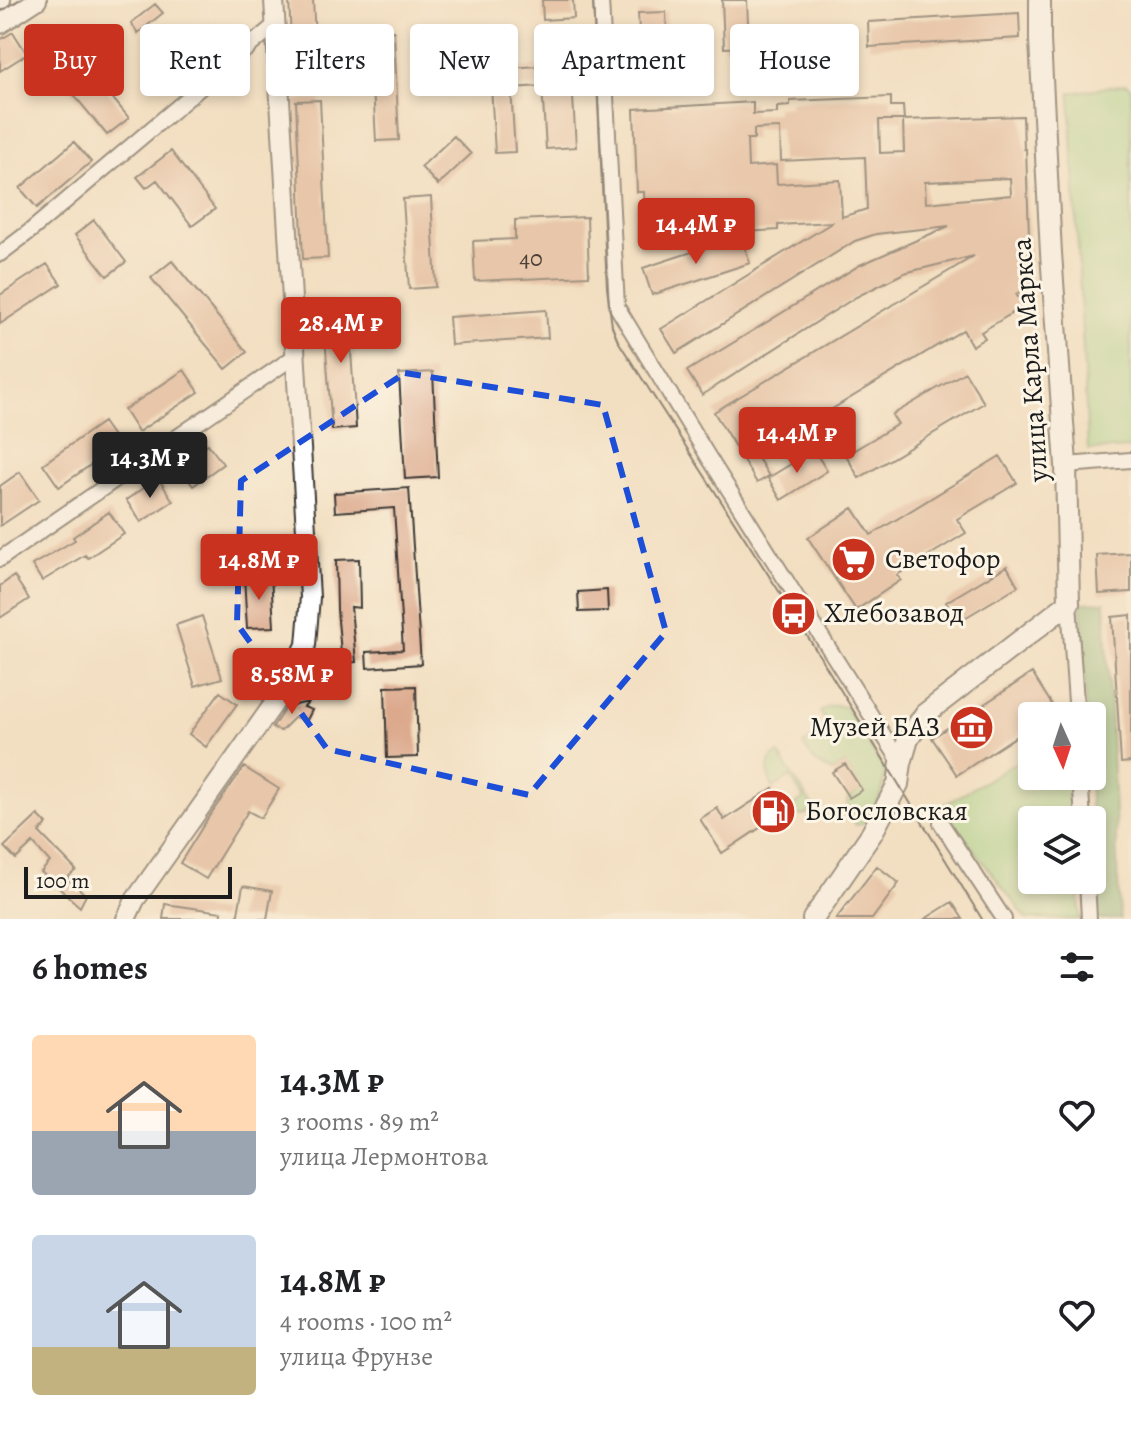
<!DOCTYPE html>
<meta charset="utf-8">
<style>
body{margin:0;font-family:Alegreya,serif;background:#f2f2f2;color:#202124;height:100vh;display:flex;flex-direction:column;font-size:30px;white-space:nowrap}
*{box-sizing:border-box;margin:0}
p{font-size:26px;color:#757577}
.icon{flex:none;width:44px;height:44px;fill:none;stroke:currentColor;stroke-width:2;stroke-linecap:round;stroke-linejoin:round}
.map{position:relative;height:919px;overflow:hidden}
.sheet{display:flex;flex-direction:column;background:#fff;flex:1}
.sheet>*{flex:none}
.banner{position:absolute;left:24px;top:24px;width:1084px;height:72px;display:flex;gap:16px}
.needle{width:52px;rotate:177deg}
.buttons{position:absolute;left:1018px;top:702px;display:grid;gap:16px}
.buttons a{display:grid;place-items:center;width:88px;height:88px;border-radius:8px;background:#fff;box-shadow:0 4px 12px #0003;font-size:40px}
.scale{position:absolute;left:24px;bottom:20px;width:208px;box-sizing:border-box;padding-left:8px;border:4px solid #1c1c1c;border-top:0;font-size:22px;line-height:28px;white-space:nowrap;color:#1c1c1c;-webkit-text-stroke:6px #fcf5e5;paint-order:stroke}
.price{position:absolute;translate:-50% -68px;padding:0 18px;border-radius:8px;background:#c8321e;color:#fff;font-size:26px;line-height:52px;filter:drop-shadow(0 2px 4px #0008)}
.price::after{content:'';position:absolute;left:50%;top:48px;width:24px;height:18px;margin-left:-12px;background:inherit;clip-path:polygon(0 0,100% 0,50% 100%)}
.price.active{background:#222;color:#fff}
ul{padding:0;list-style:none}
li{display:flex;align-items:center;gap:24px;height:200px;padding:0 32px}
li span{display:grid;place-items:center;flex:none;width:224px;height:160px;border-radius:8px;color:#555}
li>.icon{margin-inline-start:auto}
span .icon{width:96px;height:96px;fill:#fffc;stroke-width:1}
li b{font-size:34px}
h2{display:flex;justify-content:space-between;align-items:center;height:96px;padding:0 32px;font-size:34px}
.tag{padding:0 28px;border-radius:8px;background:#fff;box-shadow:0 4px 12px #0003;font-size:28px;line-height:72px}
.tag.active{background:#c8321e;color:#fff}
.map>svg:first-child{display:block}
.green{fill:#98d183;stroke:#5a7650;stroke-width:2}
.forest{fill:#7ab371;stroke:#4b6846;stroke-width:2}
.building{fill:#dca98c;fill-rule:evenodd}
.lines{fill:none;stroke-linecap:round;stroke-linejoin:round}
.minor-casing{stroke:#3c3935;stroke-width:18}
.tertiary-casing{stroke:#3c3935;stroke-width:22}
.secondary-casing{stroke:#3c3935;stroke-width:24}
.minor{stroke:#fff;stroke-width:14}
.tertiary{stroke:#fff;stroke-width:18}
.secondary{stroke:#fff;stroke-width:20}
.tram{stroke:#1c1c1c;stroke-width:2}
.marked{fill:none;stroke:#1d4ed8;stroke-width:6;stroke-dasharray:16 10;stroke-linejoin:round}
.labels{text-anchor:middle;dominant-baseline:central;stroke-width:6;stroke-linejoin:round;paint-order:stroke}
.number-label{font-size:24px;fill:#4c3f38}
.street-label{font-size:28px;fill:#1c1c1c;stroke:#fcf5e5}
.poi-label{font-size:28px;fill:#1c1c1c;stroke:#fcf5e5;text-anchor:start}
</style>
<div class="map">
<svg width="1131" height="919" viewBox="0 0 1131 919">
<rect width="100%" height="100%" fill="#fcf5e5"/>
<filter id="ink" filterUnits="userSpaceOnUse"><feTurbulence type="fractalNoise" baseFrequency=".0125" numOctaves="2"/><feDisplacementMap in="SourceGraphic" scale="16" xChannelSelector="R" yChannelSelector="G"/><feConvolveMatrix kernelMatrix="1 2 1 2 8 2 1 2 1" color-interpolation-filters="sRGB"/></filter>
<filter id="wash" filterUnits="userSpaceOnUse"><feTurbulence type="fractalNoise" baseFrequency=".006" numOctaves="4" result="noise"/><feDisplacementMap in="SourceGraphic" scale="32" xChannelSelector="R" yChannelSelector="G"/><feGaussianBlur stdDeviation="1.8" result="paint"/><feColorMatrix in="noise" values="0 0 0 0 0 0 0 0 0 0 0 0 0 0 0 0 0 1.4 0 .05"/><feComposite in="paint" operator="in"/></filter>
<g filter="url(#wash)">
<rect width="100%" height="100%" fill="#f2dfc1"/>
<!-- green -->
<path class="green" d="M1126,84L1131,88V448L1088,450L1070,93Z
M837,705L846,708L885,771L882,792L866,820L861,824L856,825L849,816L847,800L861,790L845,764L832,772L815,762L803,745L829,726L820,712L828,707Z
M778,753L815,810C805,816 796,818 787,810L804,799L790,777L773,788C766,775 765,762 778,753Z
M1032,753V776H1074L1076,820H1032V880H1078L1080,919H1027L941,807Z"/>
<!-- forest -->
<path class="forest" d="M1105,602L1120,919H1095L1089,776H1092V716H1086L1081,603Z"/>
<g id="blocks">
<!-- building -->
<path class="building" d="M289,0H313L317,75L293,77Z
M542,0H573L574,18L543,20Z
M722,0H747L749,47L724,48Z
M155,4L163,13L138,33L131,23Z
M666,12L669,84L642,85L638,13Z
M1019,13L1020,38L869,47L868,22Z
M57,30L129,118L107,135L35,48Z
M394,31L399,140L376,141L370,32Z
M13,32L27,54L0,71V40Z
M220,45L226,53L187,86L180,77Z
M571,64L576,147L546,149L542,86L511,88L515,152L495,153L490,69Z
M891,97V106H903L904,120H879L880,153L904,152L903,120L1023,116L1024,149H1026L1030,264H1021L1033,284L1016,294L1024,306L981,332L985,338L972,346L963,330L756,455L769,476L757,483L714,412L974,256L904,273L856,297L702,395L687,371L860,265L949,226L876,234L855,241L676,353L661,329L833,222L778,225V230L646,238L644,192H637L634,109L753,102V114L777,113V107L790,106V101ZM780,128L781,161L865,157L867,209L842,217L840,180L777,184L776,165L748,167L747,139H754V129ZM1010,178L1011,195L926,203L925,182Z
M320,100L328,258L303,259L296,101Z
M454,136L471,154L438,185L421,167Z
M74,142L91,162L37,208L20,188Z
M171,151L215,209L192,226L157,180L146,188L137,177Z
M431,197L436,287L409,289L403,199Z
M587,217L589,276L475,281L473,241L515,239V220Z
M94,220L126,262L107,276L75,235Z
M741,236L750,263L652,295L643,268Z
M172,261L247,352L226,369L151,278Z
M47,264L61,284L0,324V295Z
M356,307L357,334L350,335L356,428L332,430L323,309Z
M546,310L548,338L451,345L449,317Z
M184,370L199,392L138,432L124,410Z
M433,372L438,477L405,479L399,374Z
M965,372L984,403L859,478L846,455L898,424L892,415Z
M103,422L119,445L59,487L43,464Z
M208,444L223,464L193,486L179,466Z
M814,450L827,471L781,500L768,478Z
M1000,456L1017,483L957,519L966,533L897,575L901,580L856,610L808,538L853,508L871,535Z
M20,472L39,500L0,526V486Z
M158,478L173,501L141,522L126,500Z
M409,488L421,664L367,668L366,652L403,650L394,508L335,512L334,493Z
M109,512L124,534L88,558L85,555L42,581L32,565L75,540L73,537Z
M1131,553V592L1099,594L1097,555Z
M359,559L360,608L351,607L356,662L342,663L337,610L336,560Z
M1007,566L1018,586L958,622L946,602Z
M271,575L274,627L247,628L244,576Z
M14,576L29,599L0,618V586Z
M607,590L608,611L579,612L578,592Z
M1131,615V762L1121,763L1112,617Z
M202,616L222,678L195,686L176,625Z
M1032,673L1056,711L1048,716H1032V726L957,775L932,738Z
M416,686L418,757L387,758L385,687Z
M220,692L237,704L206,747L189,734Z
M309,702L304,707L312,710L306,722L295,717L281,731L272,728L286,707Z
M845,764L862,790L849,798L832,772Z
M244,767L279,789L261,818L248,811L206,879L180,863L208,818Z
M773,788L787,810L722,853L700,819L717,808L724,820Z
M38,815L47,824L39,832L76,870L67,878L86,895L80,907L41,872L50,862L33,843L16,859L4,847Z
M877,866L899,883L872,919H836Z
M243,886L272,891L267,919H237Z
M952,902L963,919H925Z
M165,904L222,912L221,919H163Z"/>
</g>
</g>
<g filter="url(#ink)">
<use href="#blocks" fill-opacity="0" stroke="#3c3935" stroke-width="2"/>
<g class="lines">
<defs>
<path id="minor" d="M601,0L617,307L709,458L901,763
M0,254L29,232L276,24
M1066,465L1131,460
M0,559L295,356
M1069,603L1077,716
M1080,776L1083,820
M941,823L1004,919
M1087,880L1089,919"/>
<path id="tertiary" d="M0,0H1
M0,24L37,0
M126,919L135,900L285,688L306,645L310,597L274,0"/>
<path id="secondary" d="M813,919L872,833L898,784L901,763L908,739L925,714L1069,603L1066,465L1051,253L1040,40V0"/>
</defs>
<!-- minor casing -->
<use href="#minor" class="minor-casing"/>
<!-- tertiary casing -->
<use href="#tertiary" class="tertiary-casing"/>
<!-- secondary casing -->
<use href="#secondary" class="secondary-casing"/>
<!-- minor -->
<use href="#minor" class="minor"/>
<!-- tertiary -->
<use href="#tertiary" class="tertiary"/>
<!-- secondary -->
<use href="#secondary" class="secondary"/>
<!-- tram -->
<path class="tram" d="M593,0L607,288L612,326L618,341L793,613L982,919
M0,12L19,0"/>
</g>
</g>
<!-- marked area -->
<path d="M0 0H1131V919H0ZM405,373L603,405L666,632L529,795L327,749L237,624L241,481Z" fill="#f2dfc1" fill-opacity=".55" fill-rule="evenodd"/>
<path class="marked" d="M405,373L603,405L666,632L529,795L327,749L237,624L241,481Z"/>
<!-- icons -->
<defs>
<symbol id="supermarket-disc" viewBox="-11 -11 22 22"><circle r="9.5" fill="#c8321e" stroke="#fcf5e5"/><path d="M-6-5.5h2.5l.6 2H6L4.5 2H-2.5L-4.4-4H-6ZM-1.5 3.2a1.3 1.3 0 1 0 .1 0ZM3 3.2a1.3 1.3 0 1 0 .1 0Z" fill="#fff"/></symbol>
<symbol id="bus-disc" viewBox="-11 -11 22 22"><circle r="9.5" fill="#c8321e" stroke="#fcf5e5"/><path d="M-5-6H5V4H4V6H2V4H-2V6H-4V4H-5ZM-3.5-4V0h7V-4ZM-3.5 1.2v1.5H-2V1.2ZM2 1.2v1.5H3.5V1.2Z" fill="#fff"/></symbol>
<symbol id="museum-disc" viewBox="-11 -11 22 22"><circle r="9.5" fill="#c8321e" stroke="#fcf5e5"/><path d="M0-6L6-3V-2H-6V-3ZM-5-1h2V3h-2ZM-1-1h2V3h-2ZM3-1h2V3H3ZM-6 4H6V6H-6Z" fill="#fff"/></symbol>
<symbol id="fuel-disc" viewBox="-11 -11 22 22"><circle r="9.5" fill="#c8321e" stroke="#fcf5e5"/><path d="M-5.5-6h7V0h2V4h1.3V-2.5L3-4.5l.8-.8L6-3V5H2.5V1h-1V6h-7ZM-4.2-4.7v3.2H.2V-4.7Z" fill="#fff"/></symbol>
</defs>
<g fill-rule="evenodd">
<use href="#supermarket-disc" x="828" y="534" width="51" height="51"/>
<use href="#bus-disc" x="768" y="588" width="51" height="51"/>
<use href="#museum-disc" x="946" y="702" width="51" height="51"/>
<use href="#fuel-disc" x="748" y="786" width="51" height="51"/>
</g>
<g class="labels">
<!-- number labels -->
<g class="number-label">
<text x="531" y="258">40</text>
</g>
<!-- street labels -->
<g class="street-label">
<text transform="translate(1030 360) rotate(-94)">улица Карла Маркса</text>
</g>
<!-- poi labels -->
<g class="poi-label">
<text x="885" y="559">Светофор</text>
<text x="824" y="613">Хлебозавод</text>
<text x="940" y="727" text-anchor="end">Музей БАЗ</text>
<text x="805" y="811">Богословская</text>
</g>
</g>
</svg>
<div class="buttons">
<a><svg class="needle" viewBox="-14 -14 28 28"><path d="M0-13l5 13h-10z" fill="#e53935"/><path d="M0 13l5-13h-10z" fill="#757577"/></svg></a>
<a><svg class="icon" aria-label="layers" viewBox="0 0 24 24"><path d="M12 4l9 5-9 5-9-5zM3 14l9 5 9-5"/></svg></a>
</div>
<div class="scale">100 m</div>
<b class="price" style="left:696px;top:266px">14.4M ₽</b>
<b class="price" style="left:341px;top:365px">28.4M ₽</b>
<b class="price" style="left:797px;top:475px">14.4M ₽</b>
<b class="price active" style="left:150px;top:500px">14.3M ₽</b>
<b class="price" style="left:259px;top:602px">14.8M ₽</b>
<b class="price" style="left:292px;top:716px">8.58M ₽</b>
<div class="banner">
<a class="tag active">Buy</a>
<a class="tag">Rent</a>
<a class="tag">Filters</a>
<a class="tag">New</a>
<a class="tag">Apartment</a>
<a class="tag">House</a>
</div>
</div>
<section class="sheet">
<h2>6 homes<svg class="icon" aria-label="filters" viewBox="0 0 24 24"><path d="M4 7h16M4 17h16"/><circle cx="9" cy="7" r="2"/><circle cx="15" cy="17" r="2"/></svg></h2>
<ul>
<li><span style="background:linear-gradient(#ffd9b3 60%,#9aa5b1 0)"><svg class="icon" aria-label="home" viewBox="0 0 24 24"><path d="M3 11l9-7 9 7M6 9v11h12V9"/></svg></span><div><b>14.3M ₽</b><p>3 rooms · 89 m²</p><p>улица Лермонтова</p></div><svg class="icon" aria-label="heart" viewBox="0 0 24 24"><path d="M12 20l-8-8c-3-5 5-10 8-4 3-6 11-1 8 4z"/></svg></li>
<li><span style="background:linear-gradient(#c9d6e8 70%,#c2b280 0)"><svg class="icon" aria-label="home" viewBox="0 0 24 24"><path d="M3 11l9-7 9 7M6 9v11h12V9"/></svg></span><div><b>14.8M ₽</b><p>4 rooms · 100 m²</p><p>улица Фрунзе</p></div><svg class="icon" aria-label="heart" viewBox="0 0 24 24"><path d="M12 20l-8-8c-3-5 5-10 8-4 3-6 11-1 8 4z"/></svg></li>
</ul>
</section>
